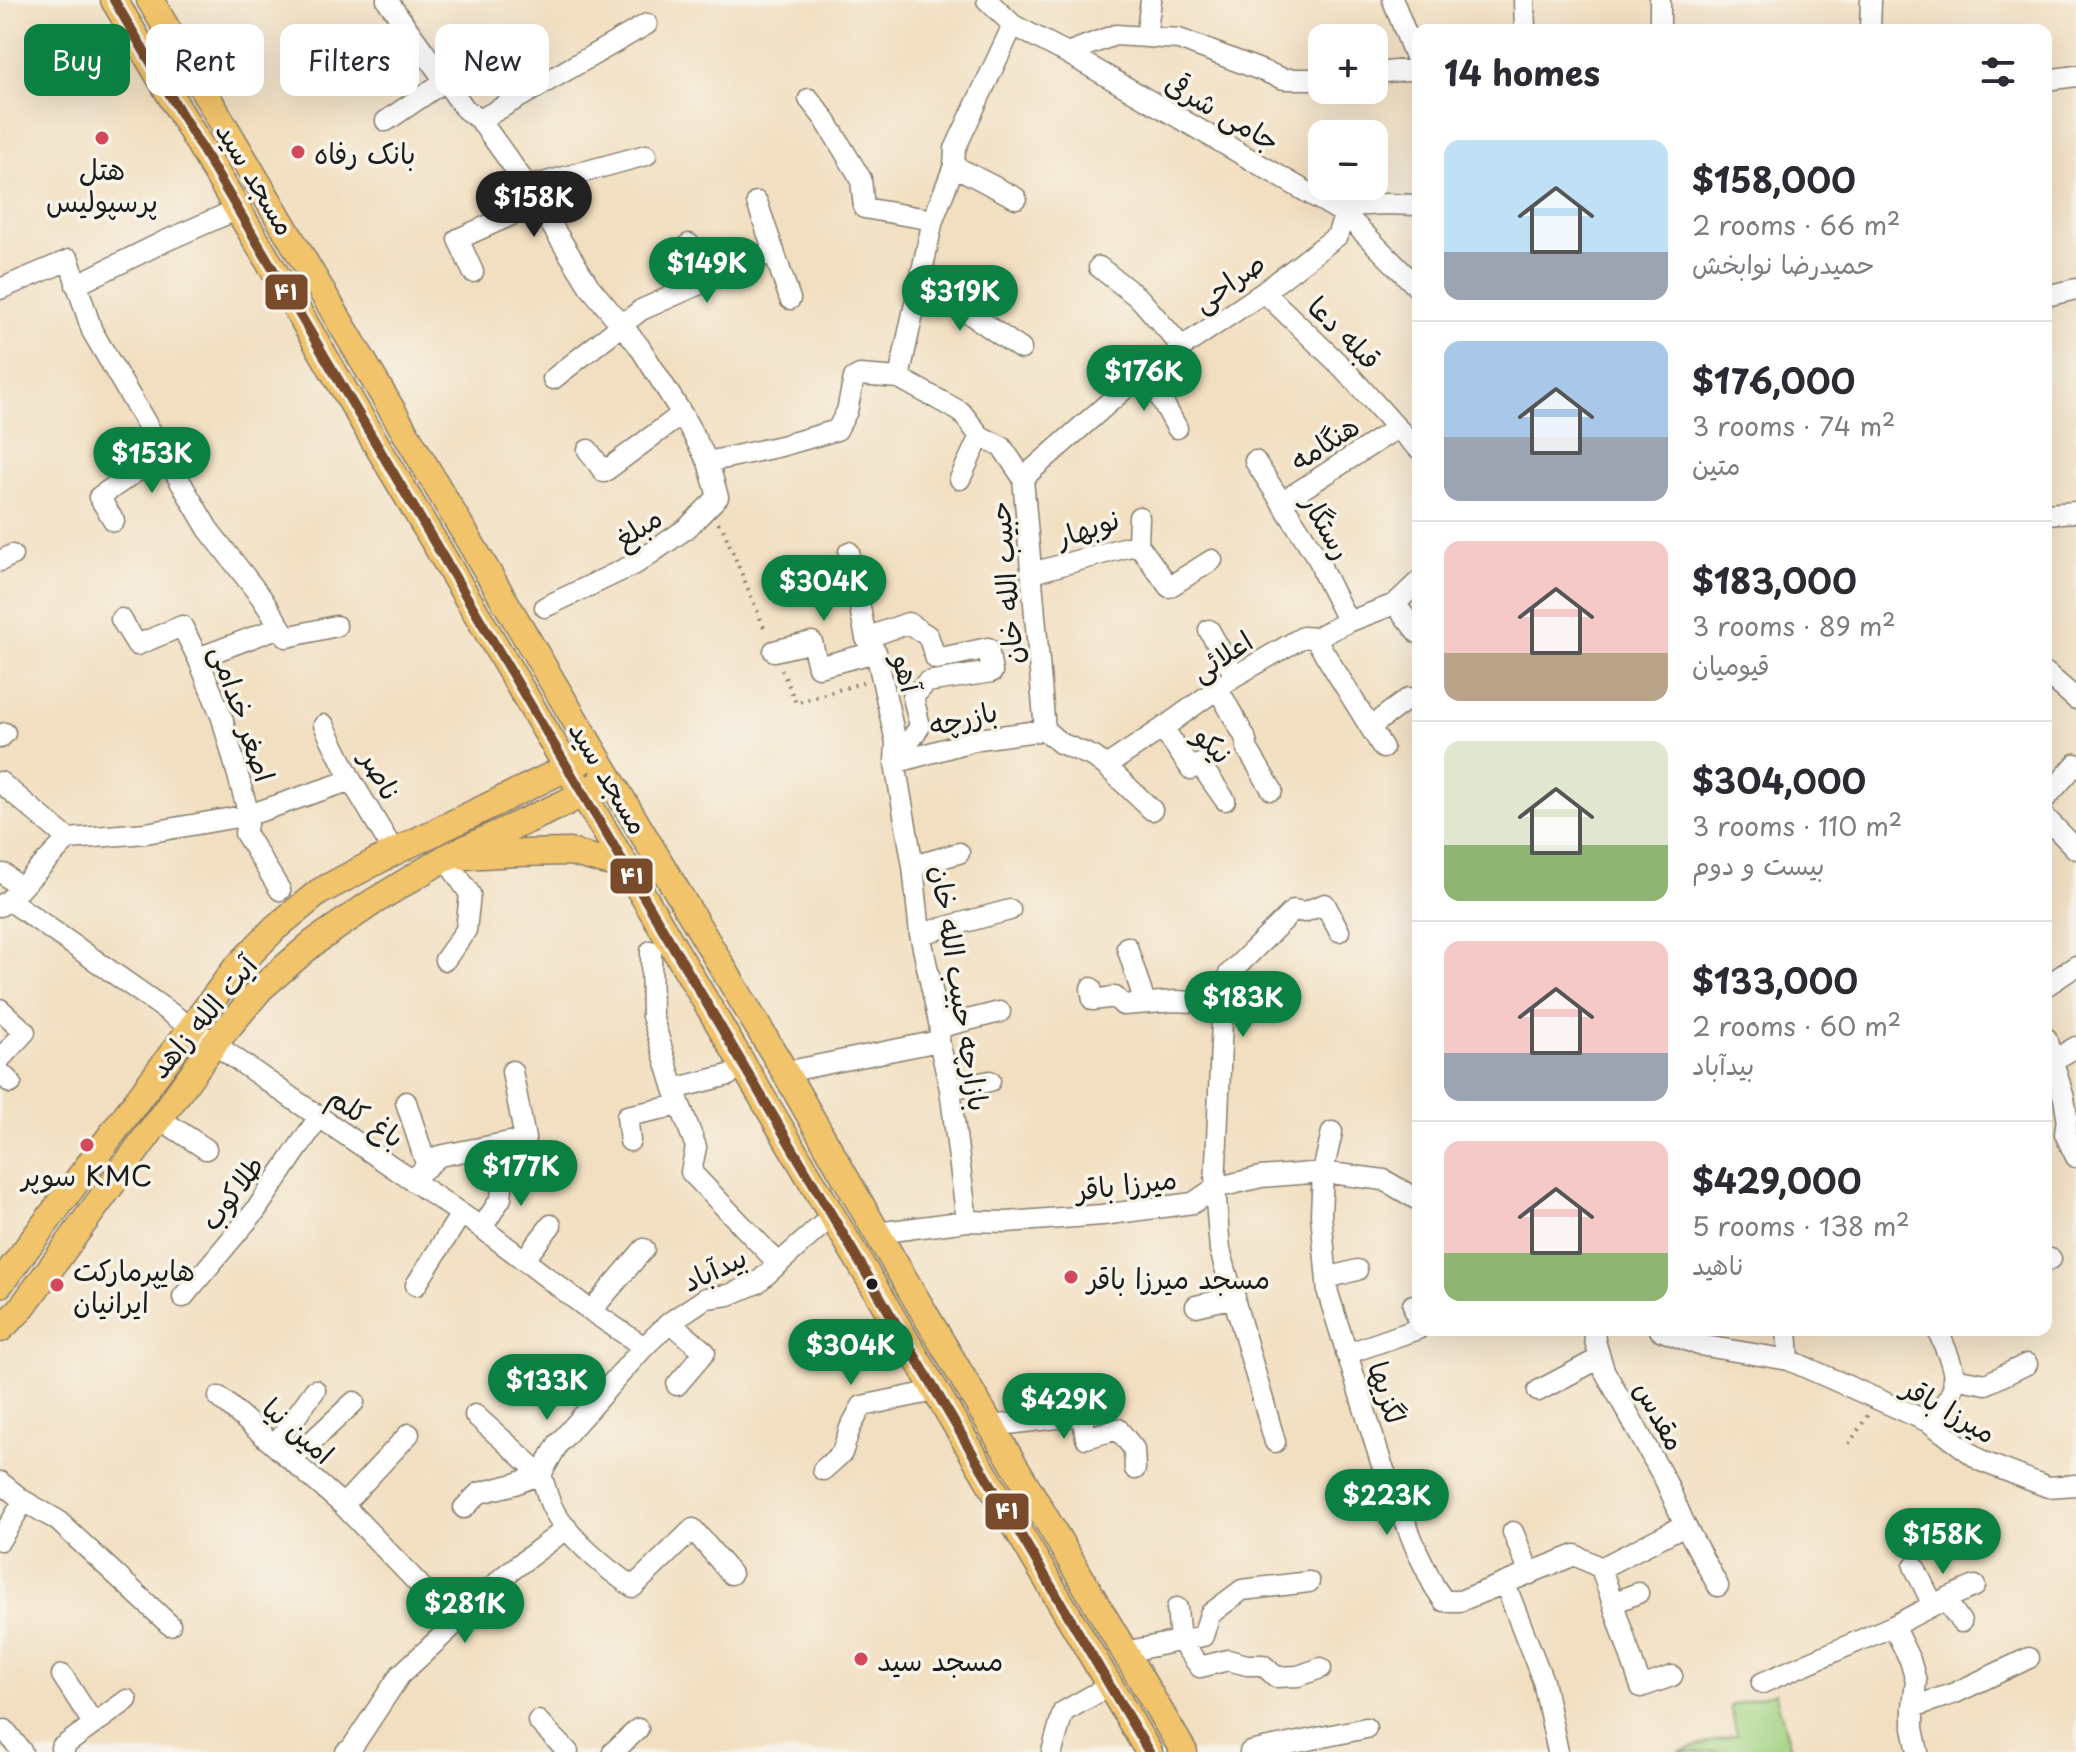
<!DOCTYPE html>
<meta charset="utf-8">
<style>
body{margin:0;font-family:"Playpen Sans","Playpen Sans Arabic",sans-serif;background:#f2f2f3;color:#2b2b33;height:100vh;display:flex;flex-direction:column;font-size:30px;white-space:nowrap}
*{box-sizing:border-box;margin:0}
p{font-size:26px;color:#7c7c81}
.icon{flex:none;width:44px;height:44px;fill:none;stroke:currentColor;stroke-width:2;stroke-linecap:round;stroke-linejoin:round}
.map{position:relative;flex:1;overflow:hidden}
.sheet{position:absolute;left:1412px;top:24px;width:640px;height:1312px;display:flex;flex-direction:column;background:#fff;border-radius:16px;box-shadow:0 8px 32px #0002}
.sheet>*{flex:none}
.hud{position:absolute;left:24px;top:24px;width:760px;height:72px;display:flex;gap:16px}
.buttons{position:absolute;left:1308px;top:24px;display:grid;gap:16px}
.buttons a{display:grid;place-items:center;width:80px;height:80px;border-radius:16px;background:#fff;box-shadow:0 8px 32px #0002;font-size:40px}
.price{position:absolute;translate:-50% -68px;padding:0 18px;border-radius:28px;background:#0b8043;color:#fff;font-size:26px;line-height:52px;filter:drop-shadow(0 2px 4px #0008)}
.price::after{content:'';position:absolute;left:50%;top:48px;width:24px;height:18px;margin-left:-12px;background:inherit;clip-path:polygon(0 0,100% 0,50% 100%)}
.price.on{background:#222;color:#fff}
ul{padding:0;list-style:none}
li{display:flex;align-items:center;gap:24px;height:200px;padding:0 32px}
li+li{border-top:2px solid #e1e1e2}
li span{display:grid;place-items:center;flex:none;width:224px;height:160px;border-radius:16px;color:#555}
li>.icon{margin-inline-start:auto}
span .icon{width:96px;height:96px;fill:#fffc;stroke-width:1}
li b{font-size:34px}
h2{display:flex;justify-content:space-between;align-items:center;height:96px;padding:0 32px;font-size:34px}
.tag{padding:0 28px;border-radius:16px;background:#fff;box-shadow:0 8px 32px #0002;font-size:28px;line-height:72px}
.tag.on{background:#0b8043;color:#fff}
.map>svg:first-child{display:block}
.green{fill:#a2d382;stroke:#5f784f;stroke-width:2}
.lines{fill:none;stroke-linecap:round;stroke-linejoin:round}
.minor-casing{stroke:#877e6e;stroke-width:23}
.major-casing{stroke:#877e6e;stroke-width:29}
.path{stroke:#877e6e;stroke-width:4;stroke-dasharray:2 6;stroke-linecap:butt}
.minor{stroke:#fff;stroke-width:20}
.major{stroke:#f1c36a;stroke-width:26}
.bus-1-casing{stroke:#f7f3e8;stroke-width:16}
.bus-1{stroke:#7a4b2a;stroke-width:10}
.poi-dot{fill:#d1495b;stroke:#f7f3e8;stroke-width:3}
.bus-dot{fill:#1c1c1c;stroke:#f7f3e8;stroke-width:3}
.labels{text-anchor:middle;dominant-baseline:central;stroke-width:7;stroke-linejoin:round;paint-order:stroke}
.street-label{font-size:28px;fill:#1c1c1c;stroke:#f7f3e8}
.poi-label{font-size:28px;fill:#1c1c1c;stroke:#f7f3e8;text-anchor:start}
.line-badge{stroke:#f7f3e8;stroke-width:3}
.badge-label{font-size:22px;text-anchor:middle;font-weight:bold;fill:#fff}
</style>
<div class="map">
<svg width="2076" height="1752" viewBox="0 0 2076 1752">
<rect width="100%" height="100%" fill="#f7f3e8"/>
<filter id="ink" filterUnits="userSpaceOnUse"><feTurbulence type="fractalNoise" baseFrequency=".0125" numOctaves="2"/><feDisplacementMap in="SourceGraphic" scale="16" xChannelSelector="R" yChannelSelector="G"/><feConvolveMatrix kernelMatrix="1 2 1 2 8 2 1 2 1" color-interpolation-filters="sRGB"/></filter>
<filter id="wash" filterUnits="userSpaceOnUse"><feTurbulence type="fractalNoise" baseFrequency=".006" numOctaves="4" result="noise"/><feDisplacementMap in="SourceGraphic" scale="32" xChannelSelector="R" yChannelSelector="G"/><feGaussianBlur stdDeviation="1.8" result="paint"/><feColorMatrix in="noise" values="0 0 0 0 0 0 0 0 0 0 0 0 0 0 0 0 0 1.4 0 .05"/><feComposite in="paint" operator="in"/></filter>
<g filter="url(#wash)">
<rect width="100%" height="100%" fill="#f2dfc1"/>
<!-- green -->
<path class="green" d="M1775,1692L1792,1752H1677L1737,1734L1730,1706Z"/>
</g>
<g filter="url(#ink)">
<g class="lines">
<defs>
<path id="minor" d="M387,0L465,109L480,120L528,187L589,286L639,346L682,414L708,462L718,497L687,528L637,563L545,607
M987,0L1013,25L1067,53L1345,214L1418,288
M1393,0L1418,65
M1524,0L1525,30
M1660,30V0
M1870,30L1871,0
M1146,37L1151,0
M1067,53L1115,35L1179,39L1284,79H1322
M1374,73L1418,69
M2046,80L2076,76
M809,99L824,118L861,179L864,208L933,220
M480,120L647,24
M386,121L445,81
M954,166L1016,198
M528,187L646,155
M757,202L790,299
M1348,206L1351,186
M689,244L703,283
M1099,267L1140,299L1182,347
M473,272L458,239L538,203
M76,285L163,242L238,209
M917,285L967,312L1021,349
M0,289L69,260L92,331L208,529L261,597L287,637L336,626
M1264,292L1343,368L1397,428L1418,448
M2046,296L2076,289
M1149,377L1177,428
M899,378L933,220L954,166L955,149L1013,25
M553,379L641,310L774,251
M588,450L604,472L682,414
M1255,461L1320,562L1323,572L1348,622
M708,462L781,446L837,430L847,411L854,378L860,375L899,378L961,412L980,436L1002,447L1023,478L1045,730L1060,743L1094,757L1106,766L1163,728L1235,676L1303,637L1315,638L1348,622L1395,604L1418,582
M1023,478L1129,385L1149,377L1182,347L1264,292L1337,236L1348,206L1386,204L1418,205
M960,479L980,436
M1282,502L1397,428
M2046,514L2076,512
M114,521L99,497L143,467L150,473L168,461
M1138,544L1169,587L1212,560
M849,552L866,638L876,652L896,742L895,763L913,866L920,934L940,1027L939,1041L950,1089L967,1221
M0,561L12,555
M1032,573L1138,544L1139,517
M1395,604L1418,633
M121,619L137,645L182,626L198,658L222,718L249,815L245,833L280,890
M1209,630L1235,676
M866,638L908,623L928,636L936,659L988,648L992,672L927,682L913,697L920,726L895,763
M1315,638L1370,727L1409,698
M774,651L812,642L818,667L876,652
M198,658L280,627
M2046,673L2076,699
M1218,689L1245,737L1248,750L1272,790
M324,725L351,780L394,852
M1370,727L1383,748
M1163,728L1191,769L1200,764L1225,800
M0,738L5,733
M895,763L979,739L1045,730
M1106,766L1152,810
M0,782L68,839
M2046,798L2076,764
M2046,818L2076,849
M68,839L146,833L249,815L351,780
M445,858L470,894L466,930L445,960
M913,866L959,853
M4,874L19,888
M9,900L296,1101L482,1228L591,1311L644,1347
M0,906L9,900L68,839
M920,934L1010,910
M1127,947L1145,1003
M651,951L652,1016L674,1089L696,1147L691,1172L779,1264
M2046,986L2076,966
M1091,988L1093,1000L1115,997L1123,1005L1176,1001L1211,1003L1223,996
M0,1009L25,1032L0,1059
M940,1027L1000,1012
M2046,1038L2064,1098L2067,1117L2065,1134L2076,1157
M2052,1061L2076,1047
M0,1072L11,1083
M785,1072L939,1041
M674,1089L729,1075
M950,1089L990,1081
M406,1102L427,1167
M160,1119L206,1149
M1332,1132L1323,1172L1321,1214L1328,1293L1381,1462L1417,1551L1434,1586L1444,1601H1460L1575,1555L1601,1568L1685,1525
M630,1141L627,1116L680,1105
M412,1180L439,1156L525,1139L512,1071
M482,1228L501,1198L504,1168
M877,1233L967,1221L1007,1222L1102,1215L1193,1203L1215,1188L1261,1177L1323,1172L1384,1180L1418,1200
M524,1260L551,1225
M2046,1261L2051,1259
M1327,1278L1357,1270
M416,1285L461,1214
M183,1297L256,1210L319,1117
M1413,1305L1418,1322
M1196,1306L1235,1297
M591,1311L644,1249
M670,1322L705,1352L677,1385
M1594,1330L1595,1341L1604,1370L1666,1482L1685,1525L1718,1586
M1660,1330L1699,1345L1789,1360L1929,1422L1981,1461L2048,1487L2076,1485
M1787,1330L1789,1360
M1346,1354L1418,1329
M1953,1378L1986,1384L2027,1364
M1538,1391L1600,1358
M219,1397L343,1505L456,1623
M1929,1422C1936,1413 1948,1402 1952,1391C1959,1371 1944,1348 1938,1330
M991,1426L1082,1415L1086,1438L1118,1429L1134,1449L1135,1469
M1275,1442L1220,1250L1215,1188L1223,996L1229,974L1294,910L1304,912L1325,904L1339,931
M275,1445L315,1390
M292,1460L354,1402
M823,1470L842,1453L850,1428L862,1406L935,1391
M0,1482L24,1501L57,1520L170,1625
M343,1505L409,1434
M464,1508L479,1493L515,1484L541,1474L475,1415
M1513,1532L1530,1574
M0,1540L24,1501
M1914,1566L1933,1605
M1601,1568L1641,1687L1672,1676
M731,1574L693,1529L633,1587C606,1569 565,1535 551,1505C547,1495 544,1484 541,1474L558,1444L644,1347L670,1322L706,1298L729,1295L757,1283L832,1216
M1505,1584L1543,1681L1558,1752
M1945,1599L1961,1622
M1613,1603L1638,1593
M1177,1608L1180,1640L1200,1667L1228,1660L1247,1665H1263L1276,1677L1298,1676L1321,1668
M1893,1626L1910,1660L1916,1681L1913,1707V1728L1918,1752
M1125,1652L1203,1636L1210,1614L1242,1590L1309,1582
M62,1675L93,1723
M1762,1683L1893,1626L1945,1599L1975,1586
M1913,1707L1955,1693L2029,1658
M538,1721L568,1752
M5,1730L22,1752
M64,1752L61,1748L127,1700
M346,1752L351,1749L400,1675L456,1623L504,1576L567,1528
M613,1752L638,1729
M1052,1752L1063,1712L1109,1686
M1250,1752L1366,1728"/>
<path id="major" d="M114,0L1149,1752
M150,0L595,754L785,1072L877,1233L1184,1752
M465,856L516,853L570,852L626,867
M0,1284L236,968L275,928L319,892L394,852L581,761
M0,1329L20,1310L214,1044L261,988L313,943L373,902L445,858L565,803L596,786"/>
</defs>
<!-- minor casing -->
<use href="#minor" class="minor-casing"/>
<!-- major casing -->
<use href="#major" class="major-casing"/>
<!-- path -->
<path class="path" d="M718,523L723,529L766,632
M782,670L796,703L864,682
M1849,1444L1868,1415"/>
<!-- minor -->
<use href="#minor" class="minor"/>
<!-- major -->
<use href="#major" class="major"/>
<defs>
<path id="bus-1" d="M114,0L1149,1752"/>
</defs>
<!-- bus-1 casing -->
<use href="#bus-1" class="bus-1-casing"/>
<!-- bus-1 -->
<use href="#bus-1" class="bus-1"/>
</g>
</g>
<!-- markers -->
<g class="poi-dot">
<circle cx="102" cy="138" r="8"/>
<circle cx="298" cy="152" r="8"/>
<circle cx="87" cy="1145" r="8"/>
<circle cx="1071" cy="1277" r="8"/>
<circle cx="57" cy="1285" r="8"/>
<circle cx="861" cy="1659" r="8"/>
</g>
<circle class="bus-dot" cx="872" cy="1284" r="7"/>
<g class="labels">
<!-- street labels -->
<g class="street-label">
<text transform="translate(1223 111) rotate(30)">جامی شرقی</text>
<text transform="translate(257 178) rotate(59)">مسجد سید</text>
<text transform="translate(1228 281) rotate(-35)">صراحی</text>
<text transform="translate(1345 332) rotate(45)">قبله دعا</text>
<text transform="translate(1324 442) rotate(-33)">هنگامه</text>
<text transform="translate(1328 526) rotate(60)">رستگار</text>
<text transform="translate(637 527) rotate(-33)">مبلغ</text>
<text transform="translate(1087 527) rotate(-19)">نوبهار</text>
<text transform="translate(1005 583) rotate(-95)">حبیب الله خان</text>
<text transform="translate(1221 655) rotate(-33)">اعلائی</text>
<text transform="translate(908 673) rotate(75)">آهو</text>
<text transform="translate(244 713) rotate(71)">اصغر خدامی</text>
<text transform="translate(963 717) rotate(-13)">بازرچه</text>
<text transform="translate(1214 744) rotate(45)">نیکو</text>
<text transform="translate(382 775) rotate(61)">ناصر</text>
<text transform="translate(610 777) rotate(59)">مسجد سید</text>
<text transform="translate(961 988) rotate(81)">بازارچه حبیب الله خان</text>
<text transform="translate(202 1016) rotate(-50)">آیت الله زاهد</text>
<text transform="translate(367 1116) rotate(34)">باغ کلم</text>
<text transform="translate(1126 1183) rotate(-7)">میرزا باقر</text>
<text transform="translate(231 1192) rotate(-53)">طلاکوب</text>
<text transform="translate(714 1268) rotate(-25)">بیدآباد</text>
<text transform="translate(1388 1392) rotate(72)">لگزیها</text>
<text transform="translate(1950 1409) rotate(30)">میرزا باقر</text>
<text transform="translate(1661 1415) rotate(61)">مقدس</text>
<text transform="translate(299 1430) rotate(41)">امین نیا</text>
</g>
<!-- poi labels -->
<g class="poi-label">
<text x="314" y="152">بانک رفاه</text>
<text x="102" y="168" text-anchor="middle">هتل<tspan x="102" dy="32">پرسپولیس</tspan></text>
<text x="87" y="1174" text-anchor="middle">سوپر KMC</text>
<text x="73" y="1269">هایپرمارکت<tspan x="73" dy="32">ایرانیان</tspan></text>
<text x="1087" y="1277">مسجد میرزا باقر</text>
<text x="877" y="1659">مسجد سید</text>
</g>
</g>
<g class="line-badge">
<rect x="264" y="273" width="45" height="38" rx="8" fill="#7a4b2a"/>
<rect x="609" y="857" width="45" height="38" rx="8" fill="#7a4b2a"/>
<rect x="984" y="1492" width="46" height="39" rx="8" fill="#7a4b2a"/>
</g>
<g class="badge-label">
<text x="286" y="300">۴۱</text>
<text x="632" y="884">۴۱</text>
<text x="1007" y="1519">۴۱</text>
</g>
</svg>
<div class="buttons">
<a>+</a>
<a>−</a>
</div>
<b class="price on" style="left:534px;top:239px">$158K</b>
<b class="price" style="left:707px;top:305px">$149K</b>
<b class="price" style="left:960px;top:333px">$319K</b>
<b class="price" style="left:1144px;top:413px">$176K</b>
<b class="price" style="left:152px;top:495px">$153K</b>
<b class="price" style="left:824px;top:623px">$304K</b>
<b class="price" style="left:1243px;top:1039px">$183K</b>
<b class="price" style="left:521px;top:1208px">$177K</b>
<b class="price" style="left:851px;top:1387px">$304K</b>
<b class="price" style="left:547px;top:1422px">$133K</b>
<b class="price" style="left:1064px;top:1441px">$429K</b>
<b class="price" style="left:1387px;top:1537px">$223K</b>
<b class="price" style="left:1943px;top:1576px">$158K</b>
<b class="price" style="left:465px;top:1645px">$281K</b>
<div class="hud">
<a class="tag on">Buy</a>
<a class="tag">Rent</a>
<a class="tag">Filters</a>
<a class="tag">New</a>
</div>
<section class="sheet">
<h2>14 homes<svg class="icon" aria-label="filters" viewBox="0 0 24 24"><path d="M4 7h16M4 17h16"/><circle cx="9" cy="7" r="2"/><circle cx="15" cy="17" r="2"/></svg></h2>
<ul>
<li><span style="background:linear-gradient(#bfe0f5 70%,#9aa5b1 0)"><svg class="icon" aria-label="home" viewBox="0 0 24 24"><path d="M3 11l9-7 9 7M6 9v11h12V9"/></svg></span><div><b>$158,000</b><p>2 rooms · 66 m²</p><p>حمیدرضا نوابخش</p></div></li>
<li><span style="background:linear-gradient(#a9c7e8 60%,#9aa5b1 0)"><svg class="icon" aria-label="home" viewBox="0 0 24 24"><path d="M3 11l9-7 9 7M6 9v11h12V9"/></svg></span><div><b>$176,000</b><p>3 rooms · 74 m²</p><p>متین</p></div></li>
<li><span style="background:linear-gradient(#f6c9c9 70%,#b9a48a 0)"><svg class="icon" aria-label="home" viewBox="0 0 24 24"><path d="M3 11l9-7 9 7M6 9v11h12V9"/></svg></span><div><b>$183,000</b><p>3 rooms · 89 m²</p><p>قیومیان</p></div></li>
<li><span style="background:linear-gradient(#dfe7d0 65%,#8fb573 0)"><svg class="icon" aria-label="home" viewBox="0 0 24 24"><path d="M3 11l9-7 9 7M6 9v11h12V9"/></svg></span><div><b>$304,000</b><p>3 rooms · 110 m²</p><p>بیست و دوم</p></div></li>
<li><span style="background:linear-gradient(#f6c9c9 70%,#9aa5b1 0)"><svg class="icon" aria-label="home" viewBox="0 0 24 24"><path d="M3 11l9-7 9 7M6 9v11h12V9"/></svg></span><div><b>$133,000</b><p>2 rooms · 60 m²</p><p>بیدآباد</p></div></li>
<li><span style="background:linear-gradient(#f6c9c9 70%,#8fb573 0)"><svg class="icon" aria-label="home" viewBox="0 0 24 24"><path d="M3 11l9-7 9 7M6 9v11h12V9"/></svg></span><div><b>$429,000</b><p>5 rooms · 138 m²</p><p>ناهید</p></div></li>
</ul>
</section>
</div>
